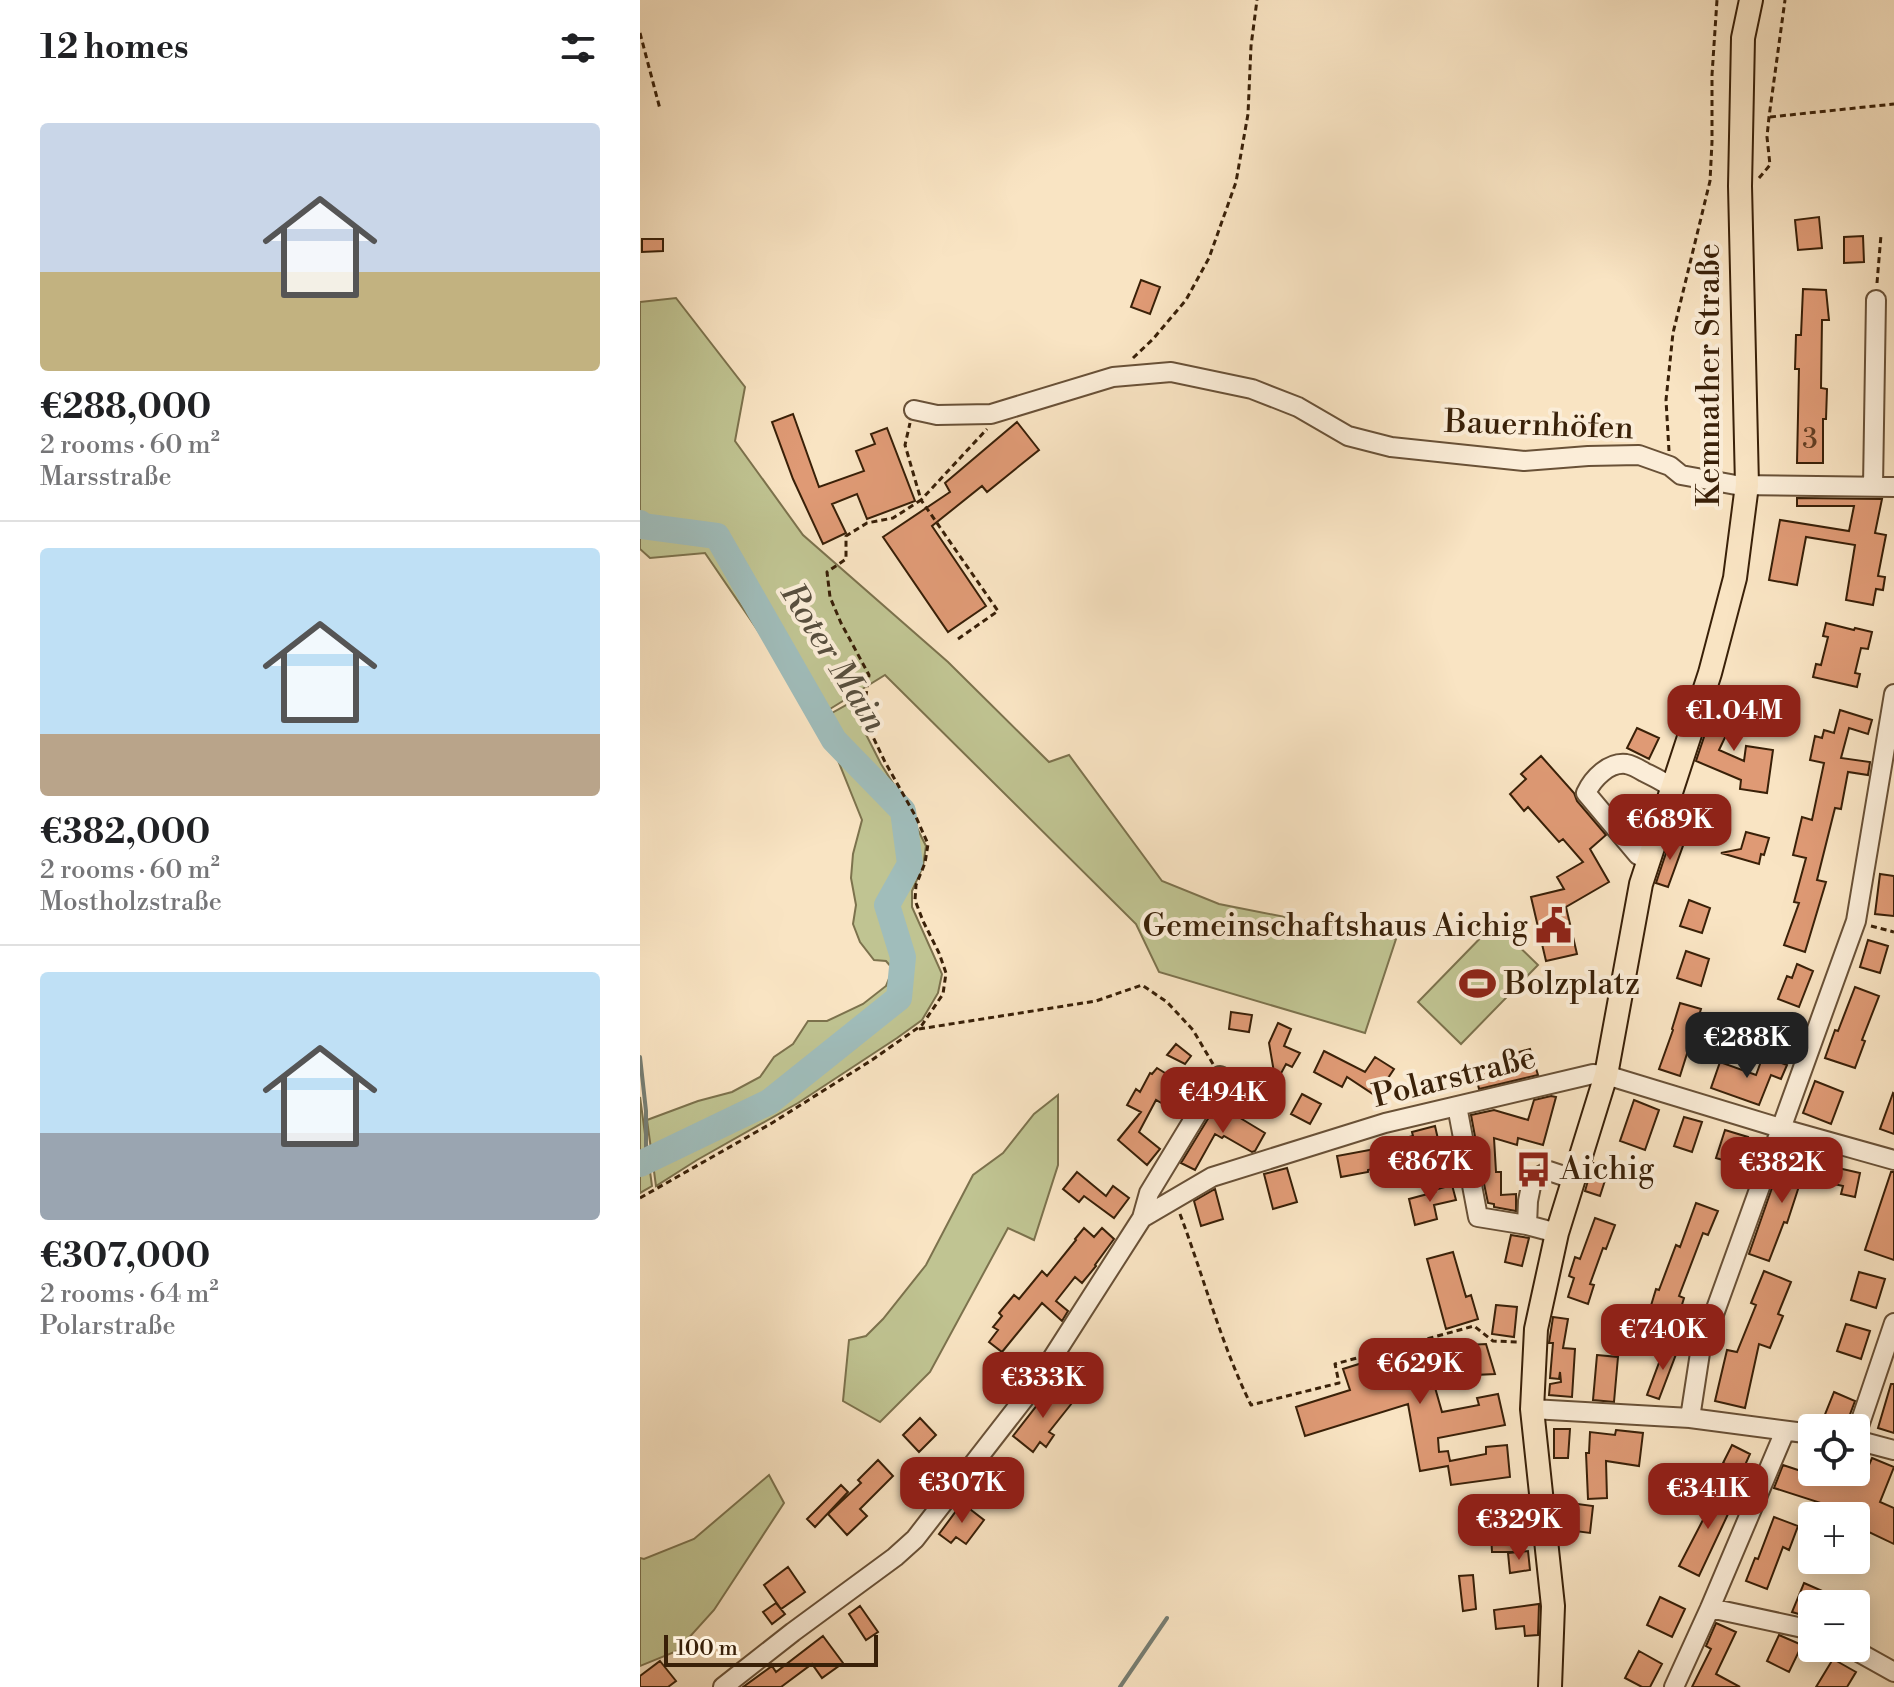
<!DOCTYPE html>
<meta charset="utf-8">
<style>
body{margin:0;font-family:"Libre Bodoni",serif;background:#f2f2f2;color:#202124;height:100vh;display:flex;flex-direction:column;font-size:30px;white-space:nowrap}
*{box-sizing:border-box;margin:0}
p{font-size:26px;color:#757577}
.icon{flex:none;width:44px;height:44px;fill:none;stroke:currentColor;stroke-width:2;stroke-linecap:round;stroke-linejoin:round}
.map{position:relative;flex:1;overflow:hidden}
.sheet{display:flex;flex-direction:column;background:#fff;width:640px}
.sheet>*{flex:none}
.controls{position:absolute;left:1158px;top:1414px;display:grid;gap:16px}
.controls a{display:grid;place-items:center;width:72px;height:72px;border-radius:8px;background:#fff;box-shadow:0 4px 20px #0003;font-size:40px}
.scale{position:absolute;left:24px;bottom:20px;width:214px;box-sizing:border-box;padding-left:8px;border:4px solid #392008;border-top:0;font-size:22px;line-height:28px;white-space:nowrap;color:#392008;-webkit-text-stroke:6px #fbedd8;paint-order:stroke}
.price{position:absolute;translate:-50% -68px;padding:0 18px;border-radius:16px;background:#8f2418;color:#fff;font-size:26px;line-height:52px;filter:drop-shadow(0 2px 4px #0008)}
.price::after{content:'';position:absolute;left:50%;top:48px;width:24px;height:18px;margin-left:-12px;background:inherit;clip-path:polygon(0 0,100% 0,50% 100%)}
.price.selected{background:#222;color:#fff}
ul{padding:0;list-style:none}
li{display:grid;align-content:center;gap:16px;height:424px;padding:0 40px}
li+li{border-top:2px solid #e0e0e0}
li span{display:grid;place-items:center;height:248px;border-radius:8px;color:#555}
li>.icon{margin-inline-start:auto}
span .icon{width:144px;height:144px;fill:#fffc;stroke-width:1}
li b{font-size:34px}
h2{display:flex;justify-content:space-between;align-items:center;height:96px;padding:0 40px;font-size:34px}
main{display:flex;flex:1;min-height:0}
.map>svg:first-child{display:block}
.green{fill:#c0c492;stroke:#7c724d;stroke-width:2}
.lines{fill:none;stroke-linecap:round;stroke-linejoin:round}
.stream{stroke:#777e73;stroke-width:4}
.river{stroke:#a0bdbb;stroke-width:26}
.building{fill:#df9a75;stroke:#392008;stroke-width:2}
.minor-casing{stroke:#695137;stroke-width:22}
.major-casing{stroke:#392008;stroke-width:26}
.path{stroke:#392008;stroke-width:3;stroke-dasharray:6 4;stroke-linecap:butt}
.minor{stroke:#fbedd8;stroke-width:18}
.major{stroke:#f9e4c3;stroke-width:22}
.labels{text-anchor:middle;dominant-baseline:central;stroke-width:8;stroke-linejoin:round;paint-order:stroke}
.number-label{font-size:28px;fill:#623e23}
.street-label{font-size:32px;fill:#392008;stroke:#fbedd8}
.poi-label{font-size:32px;fill:#392008;stroke:#fbedd8;text-anchor:start}
.water-label{font-size:34px;font-style:italic;fill:#584f3e;stroke:#fbedd8}
</style>
<main>
<section class="sheet">
<h2>12 homes<svg class="icon" aria-label="filters" viewBox="0 0 24 24"><path d="M4 7h16M4 17h16"/><circle cx="9" cy="7" r="2"/><circle cx="15" cy="17" r="2"/></svg></h2>
<ul>
<li><span style="background:linear-gradient(#c9d6e8 60%,#c2b280 0)"><svg class="icon" aria-label="home" viewBox="0 0 24 24"><path d="M3 11l9-7 9 7M6 9v11h12V9"/></svg></span><div><b>€288,000</b><p>2 rooms · 60 m²</p><p>Marsstraße</p></div></li>
<li><span style="background:linear-gradient(#bfe0f5 75%,#b9a48a 0)"><svg class="icon" aria-label="home" viewBox="0 0 24 24"><path d="M3 11l9-7 9 7M6 9v11h12V9"/></svg></span><div><b>€382,000</b><p>2 rooms · 60 m²</p><p>Mostholzstraße</p></div></li>
<li><span style="background:linear-gradient(#bfe0f5 65%,#9aa5b1 0)"><svg class="icon" aria-label="home" viewBox="0 0 24 24"><path d="M3 11l9-7 9 7M6 9v11h12V9"/></svg></span><div><b>€307,000</b><p>2 rooms · 64 m²</p><p>Polarstraße</p></div></li>
</ul>
</section>
<div class="map">
<svg width="1254" height="1687" viewBox="0 0 1254 1687">
<rect width="100%" height="100%" fill="#f9e4c3"/>
<filter id="stains"><feTurbulence type="fractalNoise" baseFrequency=".0025" numOctaves="4"/><feColorMatrix values="0 0 0 0 .2 0 0 0 0 .09 0 0 0 0 .02 0 0 0 .5 -.17"/></filter>
<radialGradient id="worn" r=".72"><stop offset=".6" stop-color="#630" stop-opacity="0"/><stop offset="1" stop-color="#630" stop-opacity=".3"/></radialGradient>
<!-- green -->
<path class="green" d="M36,298L105,387L95,441L163,535L308,662L409,762L429,755L522,881L579,904L756,939L725,1033L519,972L496,924L245,675L177,717L65,553L10,558L0,549V302Z
M210,703L241,764L261,796L286,846L283,866L272,891V907L302,974L298,993L282,1020L257,1038L158,1103L57,1160L16,1186L7,1120L58,1101L92,1092L120,1077L134,1057L153,1044L168,1021H187L223,1004L246,986L253,969L246,961L234,960L220,942L213,924L216,905L211,878L213,854L222,820L195,753L174,723Z
M855,923L898,965L821,1044L778,1002Z
M418,1095V1165L394,1240L368,1228L290,1372L240,1422L203,1401L209,1340L226,1336L243,1319L286,1265L333,1175L363,1153L394,1114Z
M0,1097L12,1186L0,1193Z
M129,1475L144,1503L74,1610L37,1651L0,1666V1558L4,1559L54,1539Z"/>
<g class="lines">
<!-- stream -->
<path class="stream" d="M0,1057L6,1111V1161
M480,1687L527,1618"/>
<!-- river -->
<path class="river" d="M0,523L2,526L77,536L194,740L263,811L270,864L247,905L263,957L259,998L129,1102L0,1164"/>
</g>
<!-- building -->
<path class="building" d="M1179,217L1182,248L1158,250L1155,220Z
M1223,236L1224,262L1204,263V237Z
M2,239H23V251L2,252Z
M501,280L520,287L510,314L491,307Z
M1163,289L1186,290L1189,320H1182L1181,388L1187,389L1186,419H1183V463H1157L1159,369H1155L1156,335H1161Z
M153,414L179,487L224,471L216,451L235,444L231,434L247,428L275,501L227,519L217,494L192,504L206,533L183,544L153,479L132,422Z
M377,422L399,450L347,492L342,486L292,526L346,606L308,632L243,537L310,492L305,483Z
M1157,498L1242,499L1235,533L1246,535L1238,576L1245,577L1243,590L1236,589L1233,605L1206,600L1215,545L1166,537L1157,585L1129,580L1140,520L1209,531L1214,506H1157Z
M1186,623L1214,630L1215,628L1232,632L1228,649L1221,648L1215,673L1220,674L1217,687L1173,677L1176,664L1181,665L1188,637L1183,636Z
M1080,699L1099,708L1079,750L1104,761L1106,746L1133,750L1127,793L1100,789L1101,780L1056,761L1068,725Z
M1200,710L1232,720L1228,734L1209,728L1201,758L1230,762L1228,775L1208,772L1201,809L1195,808L1177,880L1186,882L1165,952L1144,945L1159,903L1154,902L1166,858L1153,855L1162,817L1172,820L1184,763L1170,760L1175,736L1182,738L1184,730L1194,733Z
M997,728L1019,738L1009,759L987,748Z
M901,756L934,793L937,801L966,835L950,849L969,882L926,907L937,954L906,961L891,897L924,889L917,877L943,862L923,839L919,842L888,807L884,811L870,794L886,779L881,774Z
M1062,811L1080,817L1074,834L1056,828Z
M1106,832L1129,838L1124,855L1121,854L1119,864L1081,853L1101,849Z
M1031,838L1044,843L1028,887L1016,883Z
M1240,874L1254,876V916L1235,914Z
M1049,900L1070,908L1062,933L1040,926Z
M1228,940L1248,946L1240,973L1220,967Z
M1046,951L1069,959L1061,986L1037,978Z
M1157,964L1173,971L1159,1007L1138,999L1147,976L1152,978Z
M1215,987L1239,996L1222,1040L1225,1041L1215,1068L1185,1058L1195,1030L1198,1031Z
M1040,1003L1061,1009L1040,1076L1019,1069L1033,1030L1032,1029Z
M591,1012L612,1015L609,1032L589,1029Z
M1116,1015L1141,1025L1131,1053L1106,1044Z
M638,1023L651,1029L644,1046L660,1053L652,1067L646,1064L624,1105L605,1095L617,1069L635,1078L629,1043Z
M536,1044L551,1056L545,1064L527,1055Z
M890,1049L898,1075L839,1089L835,1072L876,1065L872,1054Z
M684,1051L725,1072L735,1057L754,1069L736,1096L707,1077L702,1087L674,1072Z
M1123,1056L1147,1065L1141,1079L1131,1075L1119,1105L1071,1088L1080,1062L1116,1075Z
M517,1068L533,1078L530,1083L534,1085L523,1104L516,1100L499,1132L520,1149L507,1165L478,1140L501,1112L487,1105L496,1089L500,1092L510,1073L512,1074Z
M1175,1081L1203,1092L1191,1124L1163,1113Z
M1253,1093L1254,1094V1134L1240,1129Z
M662,1094L681,1104L670,1124L651,1114Z
M911,1096L916,1097L903,1145L878,1138L877,1145L854,1138L856,1172H861V1195L876,1194V1211L854,1207V1204L848,1203L842,1174L843,1158H839L831,1115L854,1110L888,1120L894,1100Z
M994,1100L1019,1110L1005,1150L980,1141Z
M577,1104L625,1133L615,1151L612,1152L584,1136L582,1138L575,1134L555,1170L541,1163Z
M1044,1117L1062,1122L1052,1152L1034,1146Z
M795,1126L800,1148L761,1157L762,1162L728,1170V1172L701,1177L697,1156L735,1149L734,1146L773,1136L772,1132Z
M1085,1130L1108,1137L1100,1165L1076,1158Z
M1157,1148L1178,1155L1171,1180L1162,1177L1147,1223L1144,1222L1129,1261L1109,1254L1133,1185L1144,1189Z
M953,1163L969,1168L960,1196L945,1191Z
M647,1168L657,1202L633,1209L624,1174Z
M1198,1168L1220,1173L1215,1197L1201,1194L1203,1186L1194,1184Z
M437,1172L466,1196L473,1186L489,1198L474,1218L444,1196L439,1202L423,1189Z
M1251,1172H1254V1260L1225,1250Z
M812,1185L816,1200L794,1205L797,1219L775,1225L769,1199L795,1192L794,1190Z
M575,1189L583,1219L561,1226L554,1201Z
M1056,1203L1078,1211L1068,1235L1063,1233L1039,1296L1044,1298L1034,1331L1006,1322L1016,1289L1019,1290L1036,1245L1040,1247Z
M955,1218L975,1225L966,1249L963,1248L950,1284L954,1285L948,1304L928,1297L934,1278L929,1276L935,1257L940,1259Z
M444,1228L454,1237L462,1228L474,1239L455,1265L456,1266L442,1283L435,1277L416,1301L428,1311L422,1321L402,1303L362,1352L349,1342L358,1330L353,1327L362,1316L359,1313L374,1295L379,1299L402,1271L407,1276L436,1240L435,1239Z
M871,1235L889,1238L882,1266L865,1262Z
M813,1252L826,1297L831,1295L838,1319L806,1329L787,1259Z
M1124,1271L1151,1282L1138,1314L1143,1316L1130,1348L1119,1344L1105,1408L1075,1401L1087,1350L1097,1352L1116,1305L1111,1303Z
M1219,1272L1245,1279L1236,1308L1211,1300Z
M856,1305L877,1307L874,1337L852,1334Z
M913,1317L928,1319L923,1348L935,1349L932,1397L909,1395L910,1384L921,1382L920,1372L919,1379L910,1378L913,1343H909Z
M1206,1324L1230,1331L1221,1359L1197,1351Z
M846,1344L855,1374L792,1377L802,1412L839,1405L837,1398L858,1394L865,1425L798,1438L799,1452L808,1451L810,1461L846,1454V1447L867,1445L870,1477L811,1485L808,1466L780,1471L768,1404L665,1436L656,1407L710,1390L703,1369L770,1348Z
M1026,1344L1038,1349L1019,1399L1007,1395Z
M957,1355L978,1357L974,1402L953,1400Z
M1251,1384H1254V1433L1238,1428Z
M412,1386L432,1403L409,1432L414,1435L406,1447L400,1442L393,1452L373,1436Z
M1194,1392L1215,1401L1206,1425L1184,1417Z
M280,1418L296,1435L279,1452L263,1435Z
M914,1429H930L928,1458H914Z
M976,1430L1003,1433L999,1466L966,1461L967,1498L948,1499L946,1453H949L950,1432L975,1435Z
M1092,1445L1110,1454L1102,1472L1083,1463Z
M1232,1458L1254,1467L1240,1502L1254,1508V1544L1229,1532L1216,1558V1516H1207L1209,1512L1134,1488L1143,1465L1161,1471L1160,1476L1182,1484L1186,1472H1226Z
M238,1460L253,1476L220,1509L227,1516L207,1535L188,1514L221,1483L218,1480Z
M351,1465L376,1483L363,1502L338,1483Z
M201,1485L208,1492L175,1527L167,1519Z
M1073,1487L1096,1497L1059,1576L1039,1566L1065,1516L1061,1514Z
M322,1503L344,1520L326,1544L316,1537L311,1543L299,1534Z
M930,1503L953,1506L950,1533L927,1530Z
M872,1514L874,1552H852L850,1515Z
M1134,1517L1158,1526L1149,1550L1143,1547L1127,1589L1106,1581L1115,1558L1118,1559Z
M888,1551L890,1570L870,1573L868,1553Z
M148,1567L165,1592L141,1609L124,1585Z
M833,1575L836,1609L823,1611L819,1576Z
M1164,1583L1187,1593L1183,1604H1172V1618L1152,1612Z
M1020,1597L1045,1609L1032,1637L1007,1625Z
M136,1603L145,1614L132,1624L123,1612Z
M899,1604L898,1635L885,1636L884,1626L856,1629L854,1610Z
M220,1606L238,1632L226,1640L209,1614Z
M1076,1623L1096,1632L1076,1674L1100,1687H1052L1071,1649L1066,1646Z
M1139,1635L1162,1645L1149,1672L1127,1661Z
M183,1636L203,1663L182,1678L172,1664L141,1687H103L132,1666L136,1672Z
M999,1651L1022,1664L1010,1687H1002L985,1678Z
M1193,1659L1216,1672L1207,1687H1176Z
M20,1661L36,1681L28,1687H0V1676Z"/>
<g class="lines">
<defs>
<path id="minor" d="M274,410L297,415L351,414L473,377L531,372L612,389L658,407L708,436L751,447L884,461L948,456L999,455L1030,466L1041,475L1096,485L1254,487
M1233,486L1236,300
M1009,859L998,855L946,793C953,778 969,762 986,764C992,765 999,769 1004,772C1014,777 1023,781 1032,788
M817,1106L838,1217L887,1225
M502,1218L509,1193L580,1076
M917,1233L887,1225L888,1201L892,1181L909,1171L933,1179
M892,1409L1050,1418L1172,1434
M1050,1418L1060,1353L1216,921L1254,694
M1216,1435L1254,1323
M1216,1440L1254,1450
M1070,1608L1172,1630
M1211,1648L1254,1672
M83,1687L153,1632L255,1557L275,1539L397,1382L502,1218L572,1177L745,1123L953,1074L966,1075L1140,1128L1254,1160
M1034,1687L1070,1608L1145,1431"/>
<path id="major" d="M910,1687L913,1606L892,1409L896,1329L917,1233L966,1075L1001,884L1070,673L1095,578L1107,485L1100,186L1103,38L1111,0"/>
</defs>
<!-- minor casing -->
<use href="#minor" class="minor-casing"/>
<!-- major casing -->
<use href="#major" class="major-casing"/>
<!-- path -->
<path class="path" d="M0,33L20,109
M1130,117L1254,104
M1119,178L1130,165L1127,137L1129,117L1145,0
M1237,283L1241,235
M493,358L513,339L546,300L569,258L596,182L608,114L611,46L617,0
M1029,451L1026,400L1033,333L1070,181L1072,142V75L1077,0
M318,639L358,611L281,500L347,429
M1231,926L1254,932
M279,1029L456,1001L502,985L527,1002L553,1030L573,1064
M0,1198L132,1123L232,1060L282,1025L303,994L306,973L299,953L283,921L275,900L276,885L285,863L288,844L276,817L245,762L223,716L229,675L201,623L190,597L187,572L206,559V536L227,523L253,518L281,500L265,445L270,423
M540,1214C564,1278 581,1344 611,1405L699,1383L695,1364L834,1326L853,1341L879,1342"/>
<!-- minor -->
<use href="#minor" class="minor"/>
<!-- major -->
<use href="#major" class="major"/>
</g>
<!-- icons -->
<defs>
<symbol id="civic-bare" viewBox="-9 -9 18 18"><path d="M-.6-6.5H3V-4.5H.6V-3L4-1V1h2V6H-6V1h2V-1L-.6-3ZM-1.2 2.5V6h2.4V2.5Z" fill="#8f2418" stroke="#fbedd8" stroke-width="2.5" paint-order="stroke"/></symbol>
<symbol id="stadium-bare" viewBox="-9 -9 18 18"><path d="M0-5a6.5 5 0 1 0 0 10a6.5 5 0 1 0 0-10ZM-3.5-1.8h7v3.6h-7Z" fill="#8f2418" stroke="#fbedd8" stroke-width="2.5" paint-order="stroke"/></symbol>
<symbol id="bus-bare" viewBox="-9 -9 18 18"><path d="M-5-6H5V4H4V6H2V4H-2V6H-4V4H-5ZM-3.5-4V0h7V-4ZM-3.5 1.2v1.5H-2V1.2ZM2 1.2v1.5H3.5V1.2Z" fill="#8f2418" stroke="#fbedd8" stroke-width="2.5" paint-order="stroke"/></symbol>
</defs>
<g fill-rule="evenodd">
<use href="#civic-bare" x="888" y="900" width="51" height="51"/>
<use href="#stadium-bare" x="812" y="958" width="51" height="51"/>
<use href="#bus-bare" x="868" y="1144" width="51" height="51"/>
</g>
<g class="labels">
<!-- number labels -->
<g class="number-label">
<text x="1170" y="439">3</text>
</g>
<!-- street labels -->
<g class="street-label">
<text transform="translate(1069 375) rotate(-90)">Kemnather Straße</text>
<text transform="translate(899 425) rotate(2)">Bauernhöfen</text>
<text transform="translate(814 1077) rotate(-14)">Polarstraße</text>
</g>
<!-- poi labels -->
<g class="poi-label">
<text x="888" y="926" text-anchor="end">Gemeinschaftshaus Aichig</text>
<text x="864" y="984">Bolzplatz</text>
<text x="920" y="1169">Aichig</text>
</g>
<!-- water labels -->
<g class="water-label">
<text transform="translate(193 658) rotate(58)">Roter Main</text>
</g>
</g>
<rect width="100%" height="100%" filter="url(#stains)"/>
<rect width="100%" height="100%" fill="url(#worn)"/>
</svg>
<div class="controls">
<a><svg class="icon" aria-label="locate" viewBox="0 0 24 24"><circle cx="12" cy="12" r="6"/><path d="M12 2v4M12 18v4M2 12h4M18 12h4"/></svg></a>
<a>+</a>
<a>−</a>
</div>
<div class="scale">100 m</div>
<b class="price" style="left:1094px;top:753px">€1.04M</b>
<b class="price" style="left:1030px;top:862px">€689K</b>
<b class="price selected" style="left:1107px;top:1080px">€288K</b>
<b class="price" style="left:583px;top:1135px">€494K</b>
<b class="price" style="left:790px;top:1204px">€867K</b>
<b class="price" style="left:1142px;top:1205px">€382K</b>
<b class="price" style="left:1023px;top:1372px">€740K</b>
<b class="price" style="left:780px;top:1406px">€629K</b>
<b class="price" style="left:403px;top:1420px">€333K</b>
<b class="price" style="left:322px;top:1525px">€307K</b>
<b class="price" style="left:1068px;top:1531px">€341K</b>
<b class="price" style="left:879px;top:1562px">€329K</b>
</div>
</main>
